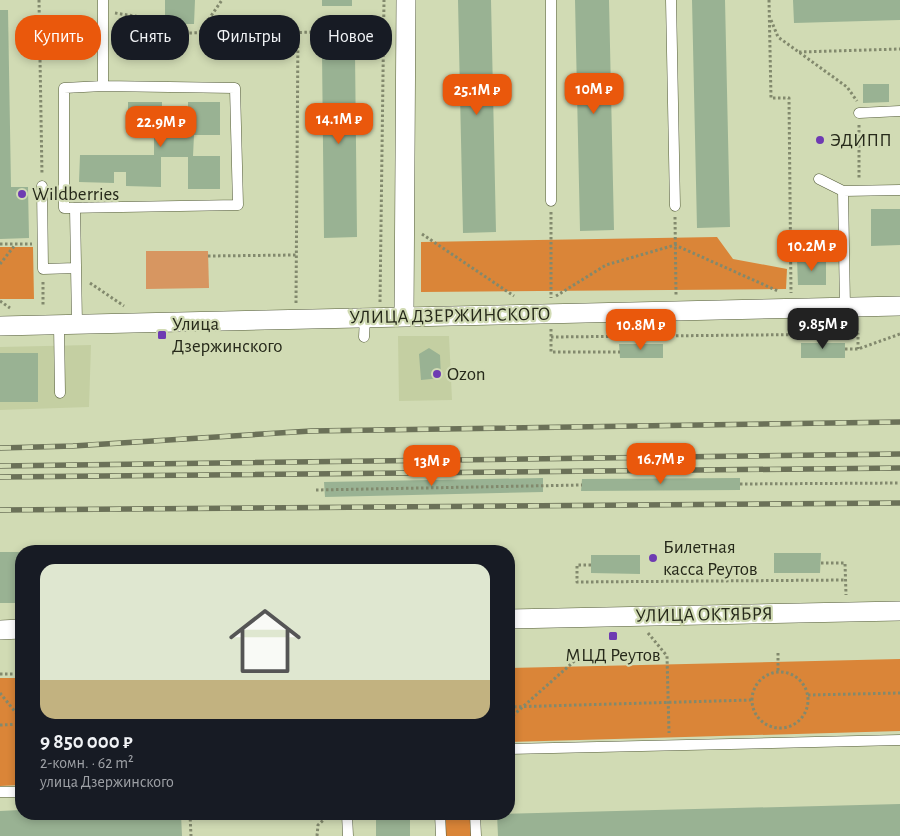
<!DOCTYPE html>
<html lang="ru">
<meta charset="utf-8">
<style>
body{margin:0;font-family:"Alegreya Sans",sans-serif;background:#242831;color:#f1f3f6;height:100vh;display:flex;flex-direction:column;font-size:19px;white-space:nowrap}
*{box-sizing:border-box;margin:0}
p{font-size:16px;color:#9ea1a6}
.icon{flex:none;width:28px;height:28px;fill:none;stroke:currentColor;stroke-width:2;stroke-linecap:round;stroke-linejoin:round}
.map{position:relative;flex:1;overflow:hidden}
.panel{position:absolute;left:15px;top:545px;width:500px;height:275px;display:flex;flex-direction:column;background:#171b24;border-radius:20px;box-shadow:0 2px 8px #0003}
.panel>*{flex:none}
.guide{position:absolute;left:15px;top:15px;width:500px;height:45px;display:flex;gap:10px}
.price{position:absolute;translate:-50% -42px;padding:0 11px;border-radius:10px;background:#ea580c;color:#fff;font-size:16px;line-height:32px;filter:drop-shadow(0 1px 2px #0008)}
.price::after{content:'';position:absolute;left:50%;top:30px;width:15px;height:11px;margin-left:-8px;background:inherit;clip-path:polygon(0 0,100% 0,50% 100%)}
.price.on{background:#222;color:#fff}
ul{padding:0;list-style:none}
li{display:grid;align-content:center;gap:10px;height:265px;padding:0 25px}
li span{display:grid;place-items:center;height:155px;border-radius:15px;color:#555}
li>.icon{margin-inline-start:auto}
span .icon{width:90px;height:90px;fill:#fffc;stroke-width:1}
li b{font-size:21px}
.tag{padding:0 18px;border-radius:20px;background:#171b24;box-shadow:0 2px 8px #0003;font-size:18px;line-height:45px}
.tag.on{background:#ea580c;color:#fff}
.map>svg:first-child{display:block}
.built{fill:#c4cfa2}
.green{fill:#d79661}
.forest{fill:#da8538}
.building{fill:#99b293}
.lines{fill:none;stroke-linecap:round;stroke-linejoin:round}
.service-casing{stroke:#535b39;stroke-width:11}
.minor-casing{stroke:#535b39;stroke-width:20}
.path{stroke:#82896d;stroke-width:3;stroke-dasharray:2.5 2.5;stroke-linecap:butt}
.service{stroke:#fff;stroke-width:10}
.minor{stroke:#fff;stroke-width:19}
.rail-casing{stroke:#6b7158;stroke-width:5.5}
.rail{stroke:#d1dbb4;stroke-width:4;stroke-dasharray:11;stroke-linecap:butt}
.poi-dot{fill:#6e3bb2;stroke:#d1dbb4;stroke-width:2}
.labels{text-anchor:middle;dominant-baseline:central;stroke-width:4.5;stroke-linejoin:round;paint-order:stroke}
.poi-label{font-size:19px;fill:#26291a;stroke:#d1dbb4;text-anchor:start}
.street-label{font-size:19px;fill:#26291a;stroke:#d1dbb4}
</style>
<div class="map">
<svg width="900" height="836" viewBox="0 0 900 836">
<rect width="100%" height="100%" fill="#d1dbb4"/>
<!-- built -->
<path class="built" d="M398,336H449L452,400L399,401Z
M91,345L89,407L0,410V347Z"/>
<!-- green -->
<path class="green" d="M146,251H208L209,288L146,289Z"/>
<!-- forest -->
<path class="forest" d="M717,237L733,259L787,269L786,289L421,292V242Z
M0,247H33L34,299H0Z
M900,659V731L509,742V668Z
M0,678H21V785L0,786Z
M444,814H472V836H444Z"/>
<!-- building -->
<path class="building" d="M165,0H195L194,24H165Z
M322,0H352V6H322Z
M458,0H491L496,232L463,233Z
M575,0H609L614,230L580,231Z
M692,0H725L730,227L697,228Z
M793,0H900V20L794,23Z
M0,10H8L11,187H28L29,238L0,239Z
M322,53H355L357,237L324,238Z
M863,84H889V102L863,103Z
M128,102H162V122H188V102H220V135H194L193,156H220V189H188V157H161V187L126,186V172H114V183L79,182L80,155H154V135H128Z
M871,209H900V245L871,246Z
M797,259H826V285H798Z
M801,343H845V358H801Z
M619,344H663V358H620Z
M429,348L440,355L441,378L421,380L419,354Z
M0,353H38V402H0Z
M543,478V492L325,497L324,482Z
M740,478V490L581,491L582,479Z
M0,552H21V603H0Z
M774,553H821L820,573H774Z
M591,555H640V574L591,573Z
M900,804V836H498L497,814Z
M21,810V814H181L182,836H0V811Z
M376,814H410V836H376Z"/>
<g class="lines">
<defs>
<path id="service" d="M551,0V201
M671,0L675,206
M103,86L64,88V208L238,205L235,88L103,86V0
M859,113L900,111
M819,179L843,191
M42,186L43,269L76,268
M75,208L77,324
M845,307L843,191L900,190
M59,325L60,393
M364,337L365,318
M509,749L900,740
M0,792H21
M347,814L348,836
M440,814L441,836
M475,814L476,836"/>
<path id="minor" d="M404,316L406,0
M0,326L900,306
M509,619L900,611
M0,630L21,629"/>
</defs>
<!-- service casing -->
<use href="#service" class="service-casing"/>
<!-- minor casing -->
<use href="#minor" class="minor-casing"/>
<!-- path -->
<path class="path" d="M39,0L42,175
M769,0L771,98H789L791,293
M115,13L147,18L166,33L384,32
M771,20L778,37L847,87L857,101
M200,32L222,0
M799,52L900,49
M859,125V178
M551,212V298
M675,217L676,295
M422,234L514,296
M0,244H32
M208,256L296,255
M0,264L15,245
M43,282V307
M90,283L124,306
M556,296L606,265L675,245L778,291
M0,301L10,308
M380,302L384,0
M296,303L298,32
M551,329V352H620
M551,337L858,334V349
M845,349H858L900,334
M740,484L900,483
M316,490L582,485
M821,563H845L846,595
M591,565H577V582L846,580
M648,633L667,656L669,733
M778,653V672
M752 700a28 28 0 1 1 56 0a28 28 0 1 1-56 0Z
M0,674H21
M0,693L21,719
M808,695L900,693
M509,707L751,700
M509,719L579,657
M0,725L21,724
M190,814L191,836
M317,836L318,825L330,814"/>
<!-- service -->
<use href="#service" class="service"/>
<!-- minor -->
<use href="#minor" class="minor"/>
<defs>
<path id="rail" d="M0,448L73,446L311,431L900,422
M0,466L900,454
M0,477L900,468
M0,510L900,503"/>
</defs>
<!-- rail casing -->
<use href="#rail" class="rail-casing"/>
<!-- rail -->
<use href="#rail" class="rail"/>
</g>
<!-- markers -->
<g class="poi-dot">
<circle cx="820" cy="140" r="5"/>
<circle cx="22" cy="194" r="5"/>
<rect x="157" y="330" width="10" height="10" rx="2.5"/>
<circle cx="437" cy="374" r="5"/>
<circle cx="653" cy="558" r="5"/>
<rect x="608" y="631" width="10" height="10" rx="2.5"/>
</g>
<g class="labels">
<!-- poi labels -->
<g class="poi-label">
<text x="830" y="140">ЭДИПП</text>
<text x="32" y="194">Wildberries</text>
<text x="172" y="324">Улица<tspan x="172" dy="22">Дзержинского</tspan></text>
<text x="447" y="374">Ozon</text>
<text x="663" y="547">Билетная<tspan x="663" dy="22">касса Реутов</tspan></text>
<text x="613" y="655" text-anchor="middle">МЦД Реутов</text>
</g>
<!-- street labels -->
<g class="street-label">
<text transform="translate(450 316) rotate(-1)">УЛИЦА ДЗЕРЖИНСКОГО</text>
<text transform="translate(704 615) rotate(-1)">УЛИЦА ОКТЯБРЯ</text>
</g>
</g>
</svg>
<b class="price" style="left:594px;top:115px">10M ₽</b>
<b class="price" style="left:477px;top:116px">25.1M ₽</b>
<b class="price" style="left:339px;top:145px">14.1M ₽</b>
<b class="price" style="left:161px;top:148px">22.9M ₽</b>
<b class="price" style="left:812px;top:272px">10.2M ₽</b>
<b class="price on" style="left:823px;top:350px">9.85M ₽</b>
<b class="price" style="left:641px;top:351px">10.8M ₽</b>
<b class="price" style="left:661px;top:485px">16.7M ₽</b>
<b class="price" style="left:432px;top:487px">13M ₽</b>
<div class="guide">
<a class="tag on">Купить</a>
<a class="tag">Снять</a>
<a class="tag">Фильтры</a>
<a class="tag">Новое</a>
</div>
<section class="panel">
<ul>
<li><span style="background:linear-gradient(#dfe7d0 75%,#c2b280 0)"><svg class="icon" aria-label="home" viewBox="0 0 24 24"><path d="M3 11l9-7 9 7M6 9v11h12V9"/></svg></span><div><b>9 850 000 ₽</b><p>2-комн. · 62 m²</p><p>улица Дзержинского</p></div></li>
</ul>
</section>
</div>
